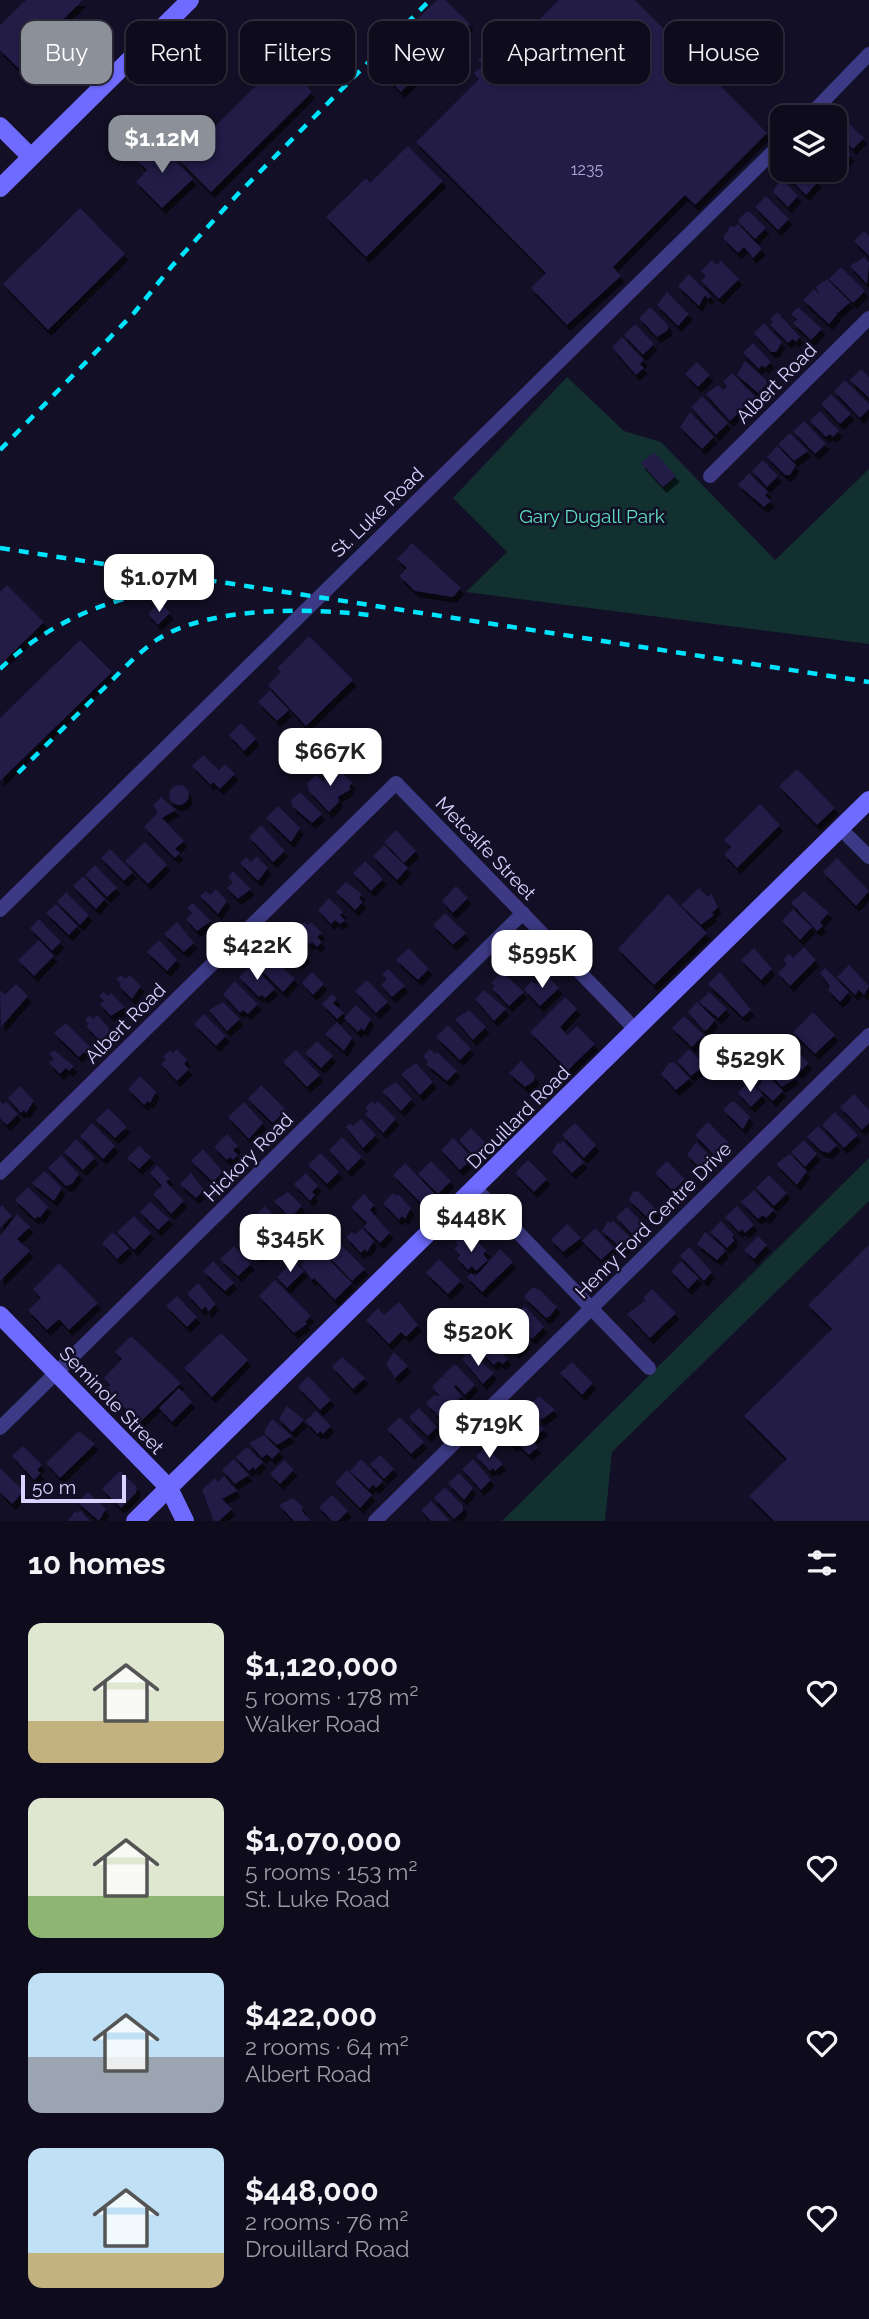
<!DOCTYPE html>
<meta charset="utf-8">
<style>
body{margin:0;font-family:Raleway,sans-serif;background:#171425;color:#f1f3f6;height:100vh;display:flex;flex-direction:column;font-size:26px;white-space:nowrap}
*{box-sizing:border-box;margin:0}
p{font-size:23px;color:#9b9ba3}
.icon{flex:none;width:38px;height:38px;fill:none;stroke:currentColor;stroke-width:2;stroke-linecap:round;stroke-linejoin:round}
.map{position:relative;height:1521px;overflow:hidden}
.drawer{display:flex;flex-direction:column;background:#0e0b1c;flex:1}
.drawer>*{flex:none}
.guide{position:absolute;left:21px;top:21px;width:828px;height:63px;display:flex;gap:14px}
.tools{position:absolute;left:770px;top:105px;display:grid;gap:14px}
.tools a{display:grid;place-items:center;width:77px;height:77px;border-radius:14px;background:#0e0b1c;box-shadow:0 2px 5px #0004,0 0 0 2px #2e2b3b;font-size:35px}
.scale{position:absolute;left:21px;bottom:18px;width:105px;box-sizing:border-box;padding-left:7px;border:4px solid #d9d4ff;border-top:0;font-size:19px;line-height:24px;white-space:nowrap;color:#d9d4ff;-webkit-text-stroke:5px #130f26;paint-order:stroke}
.price{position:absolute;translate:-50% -60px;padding:0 16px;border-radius:14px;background:#fff;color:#222;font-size:23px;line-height:46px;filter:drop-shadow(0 2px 4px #0008)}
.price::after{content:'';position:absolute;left:50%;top:42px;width:21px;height:16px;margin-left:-10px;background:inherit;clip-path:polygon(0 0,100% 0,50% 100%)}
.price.active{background:#8c9099;color:#fff}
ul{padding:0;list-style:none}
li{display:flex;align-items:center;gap:21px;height:175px;padding:0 28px}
li span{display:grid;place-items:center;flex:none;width:196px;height:140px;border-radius:14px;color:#555}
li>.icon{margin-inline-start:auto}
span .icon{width:84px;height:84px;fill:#fffc;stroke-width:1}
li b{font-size:30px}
h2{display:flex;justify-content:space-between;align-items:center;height:84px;padding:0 28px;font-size:30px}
.tag{padding:0 24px;border-radius:14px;background:#0e0b1c;box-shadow:0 2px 5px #0004,0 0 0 2px #2e2b3b;font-size:24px;line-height:63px}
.tag.active{background:#8c9099;color:#fff}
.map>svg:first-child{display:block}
.green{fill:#12302f}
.building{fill:#241b47;filter:url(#shadow)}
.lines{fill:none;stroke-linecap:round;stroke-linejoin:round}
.street{stroke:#3d3a85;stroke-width:14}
.secondary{stroke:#6f6bff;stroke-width:18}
.rail{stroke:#00e5ff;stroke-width:4.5;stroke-dasharray:10 9;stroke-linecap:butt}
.labels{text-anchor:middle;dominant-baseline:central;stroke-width:5;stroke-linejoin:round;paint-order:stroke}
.number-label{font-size:16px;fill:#aca6d1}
.street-label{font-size:19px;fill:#d9d4ff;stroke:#130f26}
.park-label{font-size:19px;fill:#5fe0c0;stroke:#130f26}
</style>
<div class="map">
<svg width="869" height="1521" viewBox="0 0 869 1521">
<defs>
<filter id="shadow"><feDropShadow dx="3.5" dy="6" stdDeviation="0" flood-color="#0009"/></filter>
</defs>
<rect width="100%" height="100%" fill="#130f26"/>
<!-- green -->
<path class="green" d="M567,377L624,431L661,442L775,560L869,469V644L466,592L507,552L453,498Z
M869,1158V1201L612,1452L605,1521H502Z"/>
<!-- building -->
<path class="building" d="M26,0H83L38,44L41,47L19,69L0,50V25Z
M437,0H445L470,24L401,92L373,63Z
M559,0H635L767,133L695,205L685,195L613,267L621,276L567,325L531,288L546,273L416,142L479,79L474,73L483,65L478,60L507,32L517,42Z
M284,63L312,92L211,192L180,161L274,68L277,70Z
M843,118L864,138L853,149L835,130Z
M835,139L851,155L840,166L835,161Z
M156,140L193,179L162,208L136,182L147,170L137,160Z
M408,146L443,181L366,257L326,217L366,178L370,183Z
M795,170H806L818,182L806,195L788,177Z
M781,178L798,196L788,207L773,192Z
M766,196L789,219L778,230L755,207Z
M80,208L125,254L48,330L3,284Z
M746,212H750L766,228L755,239L739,223L738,220Z
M738,224L762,249L753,258L744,247L738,253L723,238L731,225L734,227Z
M864,231L869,236V256L854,241Z
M864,257L869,263L867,284L850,266Z
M712,260L717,265L721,261L739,279L719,299L701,281L706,276L701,271Z
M841,267L865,291L853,303L829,279Z
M689,274L711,296L708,299L705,295L699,306L678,286Z
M827,279L850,302L838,313L836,311L837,315L829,324L803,300L814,289L820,295L816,287Z
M667,292L689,314L678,326L657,305Z
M650,307L668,325V330L657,337L639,318Z
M798,307L822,329L811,340L793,323L797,319L791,314Z
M777,312L800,337L796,342L793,339L788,343L770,325L773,322L770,319Z
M764,323L782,342L776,352H771L754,333Z
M635,324L654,344L643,355L624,335Z
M622,337L644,360L640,364L644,368L636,375L612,347Z
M753,343L771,362L765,368L762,365L759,369L743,353Z
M745,361L766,380L767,384L758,393L737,375Z
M697,362L710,375L698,387L685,374Z
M861,369L869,377V398L850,380Z
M732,373L755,397L730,421L706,394L718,385L723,390L727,386L723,382Z
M845,380L869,404V409L860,418L834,391Z
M831,394L851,414L840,424L821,404Z
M702,396L728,423L716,435L691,407Z
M820,411L839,431L833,437L830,434L826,437L810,421Z
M690,412L714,437L702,449L680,427Z
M804,421L826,444L815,454L793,431Z
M790,433L808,451L794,461L778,444Z
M777,446L796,465L790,475H785L767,457Z
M654,452L676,476L663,487L641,463Z
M763,460L778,476L767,487L752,471Z
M749,473L768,492L765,495L771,501L764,507L738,485Z
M412,543L461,588L453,597L415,591L399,576L407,568L397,559Z
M7,585L44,622L0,665V592Z
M160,602L170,613L158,625L148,614Z
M309,636L353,680L306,726L268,685L281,672L277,668Z
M80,640L112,672L0,781V718Z
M270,690L289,710L277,721L258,702Z
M241,723L256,739L244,751L229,735Z
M309,741L323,756L313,766L298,751Z
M203,755L219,770L225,764L235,774L220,789L213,782L211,785L192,766Z
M334,765L352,783L349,787L351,789L338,797L339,802L329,812L309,791L307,784L316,775L323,782L331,773L329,770Z
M797,769L835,808L817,825L779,786Z
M169 795a10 10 0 1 1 20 0a10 10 0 1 1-20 0Z
M300,792L322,814L312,823L292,806L291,800Z
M161,797L176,810L162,818L184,841L175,849L180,853L175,858L144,827L158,813L153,805Z
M760,804L780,825L737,868L724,854L731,847L724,840Z
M278,806L300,828L291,842L266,818Z
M261,825L285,851L273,862L249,837Z
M396,830L416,851L404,863L384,842Z
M145,842L167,865L148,884L125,861Z
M384,845L408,868L397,880L373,856Z
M110,849L133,872L124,881L101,858Z
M257,856L268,868L258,881L240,863L246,857L251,862Z
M837,858L869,891L856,906L823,872Z
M365,861L383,879L371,891L353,873Z
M95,865L117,888L107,897L85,875Z
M233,871L251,889L238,899L227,888L233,882L228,877Z
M83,876L105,899L96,909L73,886Z
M346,882L362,894L359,898L363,902L355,910L336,892Z
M456,886L468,898L453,913L442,901Z
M699,888L708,897L711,893L718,907L712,913L714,915L701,925L681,905Z
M216,889L227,901L218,914L200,896L206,891L210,895Z
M804,891L829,913L820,922L823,926L817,931L791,903Z
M66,892L89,915L80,925L57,902Z
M668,894L707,933L654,985L618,949Z
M329,898L343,912L340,915L345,920L340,924L335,920L331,924L318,910Z
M193,903L211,921L197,931L186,919L192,913L187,908Z
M56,904L78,926L69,935L46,913Z
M793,909L812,927L800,940L782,921Z
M445,913L466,933L453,945L433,925Z
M39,919L61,942L52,951L30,928Z
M177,922L194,943L184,952L164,934Z
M305,922L308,925L311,922L322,933L317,937L322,942L317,947L312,942L310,945L296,930Z
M289,939L307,956L300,963L296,959L291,964L280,952Z
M39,940L54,956L34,976L18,960Z
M159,940L177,960L167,971L147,952Z
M804,947L816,960L790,986L778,973L787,964L783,960L789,954L793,958Z
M409,948L429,969L418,980L396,960Z
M754,948L772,969L761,980L741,960Z
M271,956L295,979L283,992L259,968Z
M252,965L275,989L265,998L262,995L259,997L239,977Z
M849,965L869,986L864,995L859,990L855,995L837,977Z
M825,968L849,992L840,1002L828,990L830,986L820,973Z
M388,969L405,986L392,997L381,985L387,979L382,974Z
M312,972L324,984L313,995L302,983Z
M502,972L524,992L509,1006L492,988L495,986L491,983Z
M720,972L751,1010L743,1017L708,984Z
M121,975L125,979L130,975L141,986L132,999L119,986L121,984L116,979Z
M547,976L559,988L540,1006L524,989L532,981L536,985Z
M367,980L388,1002L376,1013L355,991Z
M235,981L258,1004L248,1014L243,1010L240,1013L223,994Z
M16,984L28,996L1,1027L0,990L5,995Z
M484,990L506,1009L494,1021L475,999Z
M104,992L108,996L111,993L125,1007L111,1016L100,1004L104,1001L99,996Z
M709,992L727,1009L718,1018L699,1002Z
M332,994L337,999L333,1003L344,1013L337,1019L322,1004Z
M565,997L577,1009L560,1027L567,1035L577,1026L595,1044L568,1070L530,1032Z
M223,1002L240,1019L227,1031L209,1010Z
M697,1002L715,1020L708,1029L704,1031L688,1012Z
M356,1005L371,1019L364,1031L361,1028L358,1032L344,1018Z
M469,1010L486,1027L473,1040L455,1019Z
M813,1012L835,1035L815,1054L793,1032Z
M204,1014L226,1036L216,1046L194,1024Z
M89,1015L93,1019L97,1015L108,1027L110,1032L100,1041L86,1026L89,1024L85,1020Z
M684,1016L704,1035L692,1047L672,1028Z
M337,1022L352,1038L344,1051L325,1034Z
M66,1023L92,1049L86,1054L84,1052L79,1057L54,1033Z
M448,1025L471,1049L460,1060L436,1037Z
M317,1041L333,1056L321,1068L305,1053Z
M789,1043L809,1063L799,1073L778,1054Z
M177,1049L187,1060L184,1064L189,1069L177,1081L161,1064L166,1060L163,1057L170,1050L173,1053Z
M430,1049L435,1054L437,1052L457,1071L447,1081L426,1064L428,1062L423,1056Z
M689,1049L705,1065L691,1076L677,1061Z
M54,1050L74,1066L69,1071L66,1068L60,1074L49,1063L54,1059L49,1054Z
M296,1050L320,1075L307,1087L283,1062Z
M777,1058L796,1078L782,1087L769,1073L773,1069L770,1065Z
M521,1061L535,1076L534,1081L525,1087L509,1073Z
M674,1062L690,1078L676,1090L661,1074L669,1063Z
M416,1063L433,1082L420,1095L401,1074Z
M762,1069L783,1091L773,1101L758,1087L762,1082L755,1075Z
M140,1076L156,1092L150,1103L148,1101L144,1105L128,1089Z
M396,1082L412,1099L401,1111L382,1091Z
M749,1082L763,1095L751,1107L738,1093Z
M261,1085L286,1110L273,1123L248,1099Z
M20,1086L34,1101L26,1113L24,1110L21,1113L8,1098Z
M854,1094L869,1110V1123L862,1130L840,1107Z
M0,1101L3,1104L6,1102L18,1114L7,1125L0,1118Z
M372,1101L375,1104L378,1101L396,1119L383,1133L365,1114L368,1111L365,1108Z
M244,1102L263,1123L249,1139L228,1117Z
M731,1102H735L750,1117L743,1129L723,1110Z
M108,1108L127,1127L115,1138L96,1120Z
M835,1112L858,1135L844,1148L822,1125Z
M361,1119L376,1135L363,1148L346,1127L350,1123L353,1126Z
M708,1122L730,1144L716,1157L695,1135Z
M92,1123L115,1146L103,1159L80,1136Z
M575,1123L596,1145L584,1158L562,1135Z
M818,1126L837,1145L829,1153L821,1151L807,1137Z
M471,1128L489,1146L476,1159L459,1140Z
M227,1134L238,1146L233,1150L238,1155L233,1160L230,1157L227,1160L214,1147Z
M342,1137L362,1157L348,1171L329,1150Z
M453,1138L473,1158L460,1170L441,1150Z
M76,1139L95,1158L83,1170L64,1152Z
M804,1140L817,1154L805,1167L791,1152Z
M563,1141L584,1162L572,1173L552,1152L558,1142L560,1144Z
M696,1142L711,1157L706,1166L704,1164L700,1168L687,1155Z
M139,1146L151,1157L139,1169L127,1158Z
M203,1149L223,1172L213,1182L191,1161Z
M321,1153L339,1172L327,1184L308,1165Z
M790,1154L807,1171L797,1185L776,1164Z
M61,1155L79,1174L72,1184L66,1186L48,1168Z
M528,1160L547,1179L534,1192L515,1173Z
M431,1161L451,1181L438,1194L418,1174Z
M667,1161L685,1179L673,1191L655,1173Z
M405,1163L436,1195L424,1206L393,1175Z
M157,1165L170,1179L166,1182L184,1201L171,1214L153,1194L162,1186L150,1173Z
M45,1171L62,1188L54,1201L32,1183Z
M191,1173L204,1190L196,1198L180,1184Z
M306,1173L318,1186L312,1192L315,1195L310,1201L294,1184Z
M769,1175L787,1193L774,1206L756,1188Z
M28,1187L48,1207L40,1218L38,1216L35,1219L15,1200Z
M754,1190L774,1210L766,1218L763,1215L758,1219L741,1202Z
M638,1191L658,1211L650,1220L629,1200L633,1192Z
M288,1192L302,1206L290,1218L274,1201Z
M393,1193L396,1196L398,1194L411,1208L405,1219L402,1216L399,1220L383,1203Z
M364,1194L374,1205L370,1210L390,1233L380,1243L364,1227L367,1223L351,1207Z
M150,1202L170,1219L158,1230L140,1212Z
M2,1205L12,1216L0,1228V1207Z
M265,1206L283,1224L273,1234L255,1216Z
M737,1206L754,1225L745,1233L742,1229L739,1232L725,1217Z
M627,1207L643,1223L632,1234L616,1217Z
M17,1214L30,1227L17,1239L30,1251L0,1281V1236Z
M134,1216L151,1233L134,1250L117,1232Z
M608,1221L610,1223L613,1221L630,1237L631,1241L622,1249L602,1231Z
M721,1221L734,1235L732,1238L735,1240L727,1248L710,1232Z
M567,1224L581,1238L563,1252L551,1240Z
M362,1228L374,1241L367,1252L365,1249L361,1253L346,1237L352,1232L355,1235Z
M595,1228L614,1248L601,1260L582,1241Z
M257,1230L270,1248L260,1257L245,1244Z
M113,1232L129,1248L117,1259L102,1243Z
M705,1232L724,1248L725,1252L717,1260L697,1244Z
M758,1236L767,1245L754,1259L744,1250Z
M466,1237L472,1243L475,1239L487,1251L483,1254L488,1260L476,1271L472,1266L468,1270L457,1258L460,1255L454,1249L458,1245L455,1242Z
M340,1244L365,1269L352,1281L325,1253L333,1245L336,1248Z
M869,1245V1521H774L749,1496L787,1459L744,1416L832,1329L808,1305Z
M234,1246L251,1264L238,1276L220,1259Z
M689,1247L712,1272L704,1281L680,1256Z
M318,1248L352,1283L335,1300L314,1278L312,1280L301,1265Z
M500,1249L513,1262L482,1292L467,1277L471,1273L476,1276Z
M439,1259L461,1281L448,1294L426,1273Z
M213,1261L234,1283L225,1291L203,1271Z
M293,1261L304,1271L287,1288L277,1277Z
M681,1261L699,1278L688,1289L671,1271Z
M59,1263L98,1303L69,1330L59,1319L47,1330L28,1310L41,1298L33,1289Z
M275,1280L311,1316L305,1322L307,1324L294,1333L259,1296Z
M198,1283L216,1304L208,1312L206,1306L202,1310L187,1294Z
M532,1287L540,1290L557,1307L550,1316L546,1318L524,1297Z
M652,1289L676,1313L650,1338L627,1314L646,1300L643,1298Z
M177,1296L197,1317L187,1327L166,1306Z
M399,1302L418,1325L406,1337L401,1332L389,1344L366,1320L378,1308L384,1315Z
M525,1306L544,1327L532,1339L512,1318Z
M509,1323L527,1342L516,1353L497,1334Z
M221,1333L248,1360L212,1397L184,1368Z
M131,1336L181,1383L139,1423L106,1389L110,1385L104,1378L122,1359L115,1352Z
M489,1339L508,1359L503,1364L498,1361L494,1365L478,1349Z
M394,1352L408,1366L395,1378L386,1364Z
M469,1352L494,1373L483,1384L462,1359Z
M342,1357L365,1378L353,1389L332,1367Z
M572,1362L593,1383L582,1395L560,1373Z
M455,1364L475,1385L465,1395L456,1385L454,1387L462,1396L449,1409V1415L441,1419L426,1403L435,1395L440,1396L432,1387L443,1376L451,1382L443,1375Z
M308,1376L331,1400L320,1410L298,1387Z
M179,1388L192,1402L172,1422L159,1408Z
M539,1396L555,1410L541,1420L530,1404Z
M287,1406L304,1420L292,1432L279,1419Z
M419,1408L437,1427L428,1436L411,1420L410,1416Z
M523,1410L544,1429L534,1439L515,1418Z
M316,1411L331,1426L323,1434L320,1431L318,1434L305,1421Z
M400,1417L424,1442L411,1454L387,1429Z
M272,1419L292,1436L277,1445L265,1434V1429Z
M511,1423L538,1447L529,1455L517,1443L514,1446L503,1435L502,1432Z
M79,1431L95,1444L60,1478L46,1463Z
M264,1435L280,1451L272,1459L267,1454L262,1458L249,1443Z
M23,1446L42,1465L37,1470L41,1473L34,1480L12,1456Z
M247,1447L263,1462L255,1470L253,1467L249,1471L236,1457Z
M486,1447L503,1464L495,1471L493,1468L490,1471L476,1456Z
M380,1455L394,1469L384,1479L370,1464Z
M234,1459L249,1475L235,1484L222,1470Z
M361,1459L383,1481L376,1488L373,1485L369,1489L350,1471Z
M473,1459L491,1480L481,1490L462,1469Z
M284,1460L294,1470L280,1484L270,1474Z
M0,1468L24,1491L12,1504L0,1492Z
M347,1470L372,1495L360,1508L335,1483Z
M120,1471L137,1487L136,1493L121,1508L102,1489Z
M459,1473L473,1488L464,1500L448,1483Z
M224,1476L237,1491L222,1499L232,1509L219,1521H214L202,1490L215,1478L218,1482Z
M445,1487L463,1506V1511L454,1519L434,1498Z
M88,1492L106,1509L99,1521L77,1502Z
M332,1495L348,1511L338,1521H332L319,1507Z
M293,1498L304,1508L301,1510L311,1521H294L279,1505Z
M431,1501L449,1520L447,1521H431L421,1510Z
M80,1510L90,1521H68L75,1511L77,1513Z"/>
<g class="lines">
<!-- street -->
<path class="street" d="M808,117L869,54
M710,476L869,318
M840,828L869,857
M0,910L782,143
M0,1173L396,783L636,1030
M476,1189L649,1368
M0,1428L523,913
M375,1521L869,1035"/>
<!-- secondary -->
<path class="secondary" d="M0,126L31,157
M0,188L190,0
M0,1315L169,1488L185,1521
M135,1521L869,800"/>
<!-- rail -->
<path class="rail" d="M0,450L134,313L172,266L237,195L430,0
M0,548L869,682
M0,669C54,616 127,591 202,585
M18,773C45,746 72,720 99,693C118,675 136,654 158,639C210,606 311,608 369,615"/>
</g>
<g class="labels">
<!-- number labels -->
<g class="number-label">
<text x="587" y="169">1235</text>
</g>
<!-- street labels -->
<g class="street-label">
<text transform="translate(776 383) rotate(-45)">Albert Road</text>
<text transform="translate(377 512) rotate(-44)">St. Luke Road</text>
<text transform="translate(486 848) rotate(46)">Metcalfe Street</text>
<text transform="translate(125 1023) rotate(-45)">Albert Road</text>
<text transform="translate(518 1117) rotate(-45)">Drouillard Road</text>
<text transform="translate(248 1157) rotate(-45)">Hickory Road</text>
<text transform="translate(653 1220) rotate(-45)">Henry Ford Centre Drive</text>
<text transform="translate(112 1400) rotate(46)">Seminole Street</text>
</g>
<!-- park labels -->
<g class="park-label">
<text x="592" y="516">Gary Dugall Park</text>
</g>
</g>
</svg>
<div class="tools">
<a><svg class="icon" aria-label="layers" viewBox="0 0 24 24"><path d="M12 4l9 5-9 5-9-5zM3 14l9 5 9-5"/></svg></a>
</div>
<div class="scale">50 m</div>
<b class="price active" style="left:162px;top:175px">$1.12M</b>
<b class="price" style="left:159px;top:614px">$1.07M</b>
<b class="price" style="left:330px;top:788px">$667K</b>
<b class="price" style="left:257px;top:982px">$422K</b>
<b class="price" style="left:542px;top:990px">$595K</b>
<b class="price" style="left:750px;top:1094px">$529K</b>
<b class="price" style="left:471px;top:1254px">$448K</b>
<b class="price" style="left:290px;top:1274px">$345K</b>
<b class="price" style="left:478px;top:1368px">$520K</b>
<b class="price" style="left:489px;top:1460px">$719K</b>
<div class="guide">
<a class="tag active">Buy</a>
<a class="tag">Rent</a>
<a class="tag">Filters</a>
<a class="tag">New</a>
<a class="tag">Apartment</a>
<a class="tag">House</a>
</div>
</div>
<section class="drawer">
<h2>10 homes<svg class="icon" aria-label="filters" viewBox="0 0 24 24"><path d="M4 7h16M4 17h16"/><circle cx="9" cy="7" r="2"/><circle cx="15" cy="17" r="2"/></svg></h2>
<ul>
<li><span style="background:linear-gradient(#dfe7d0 70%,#c2b280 0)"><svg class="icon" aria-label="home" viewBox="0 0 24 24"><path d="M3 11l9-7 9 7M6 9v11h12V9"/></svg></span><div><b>$1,120,000</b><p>5 rooms · 178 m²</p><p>Walker Road</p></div><svg class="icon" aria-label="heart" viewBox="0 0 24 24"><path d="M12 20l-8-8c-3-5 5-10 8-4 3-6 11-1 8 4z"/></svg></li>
<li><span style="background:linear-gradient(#dfe7d0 70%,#8fb573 0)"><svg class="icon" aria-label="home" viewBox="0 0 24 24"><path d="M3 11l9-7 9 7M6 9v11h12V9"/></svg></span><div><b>$1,070,000</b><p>5 rooms · 153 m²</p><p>St. Luke Road</p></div><svg class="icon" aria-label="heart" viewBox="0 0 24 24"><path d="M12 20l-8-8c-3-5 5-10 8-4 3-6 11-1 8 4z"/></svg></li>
<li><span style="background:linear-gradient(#bfe0f5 60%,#9aa5b1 0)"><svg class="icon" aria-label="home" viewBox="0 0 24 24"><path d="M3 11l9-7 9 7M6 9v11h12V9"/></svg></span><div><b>$422,000</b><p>2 rooms · 64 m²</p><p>Albert Road</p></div><svg class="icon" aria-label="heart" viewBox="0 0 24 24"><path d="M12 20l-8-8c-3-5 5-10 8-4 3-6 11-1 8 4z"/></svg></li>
<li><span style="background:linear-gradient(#bfe0f5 75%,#c2b280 0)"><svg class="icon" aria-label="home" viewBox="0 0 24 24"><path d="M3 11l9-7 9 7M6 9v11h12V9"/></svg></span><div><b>$448,000</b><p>2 rooms · 76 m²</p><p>Drouillard Road</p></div><svg class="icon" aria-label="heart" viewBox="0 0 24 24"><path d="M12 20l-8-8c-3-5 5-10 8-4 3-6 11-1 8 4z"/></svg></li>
</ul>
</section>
